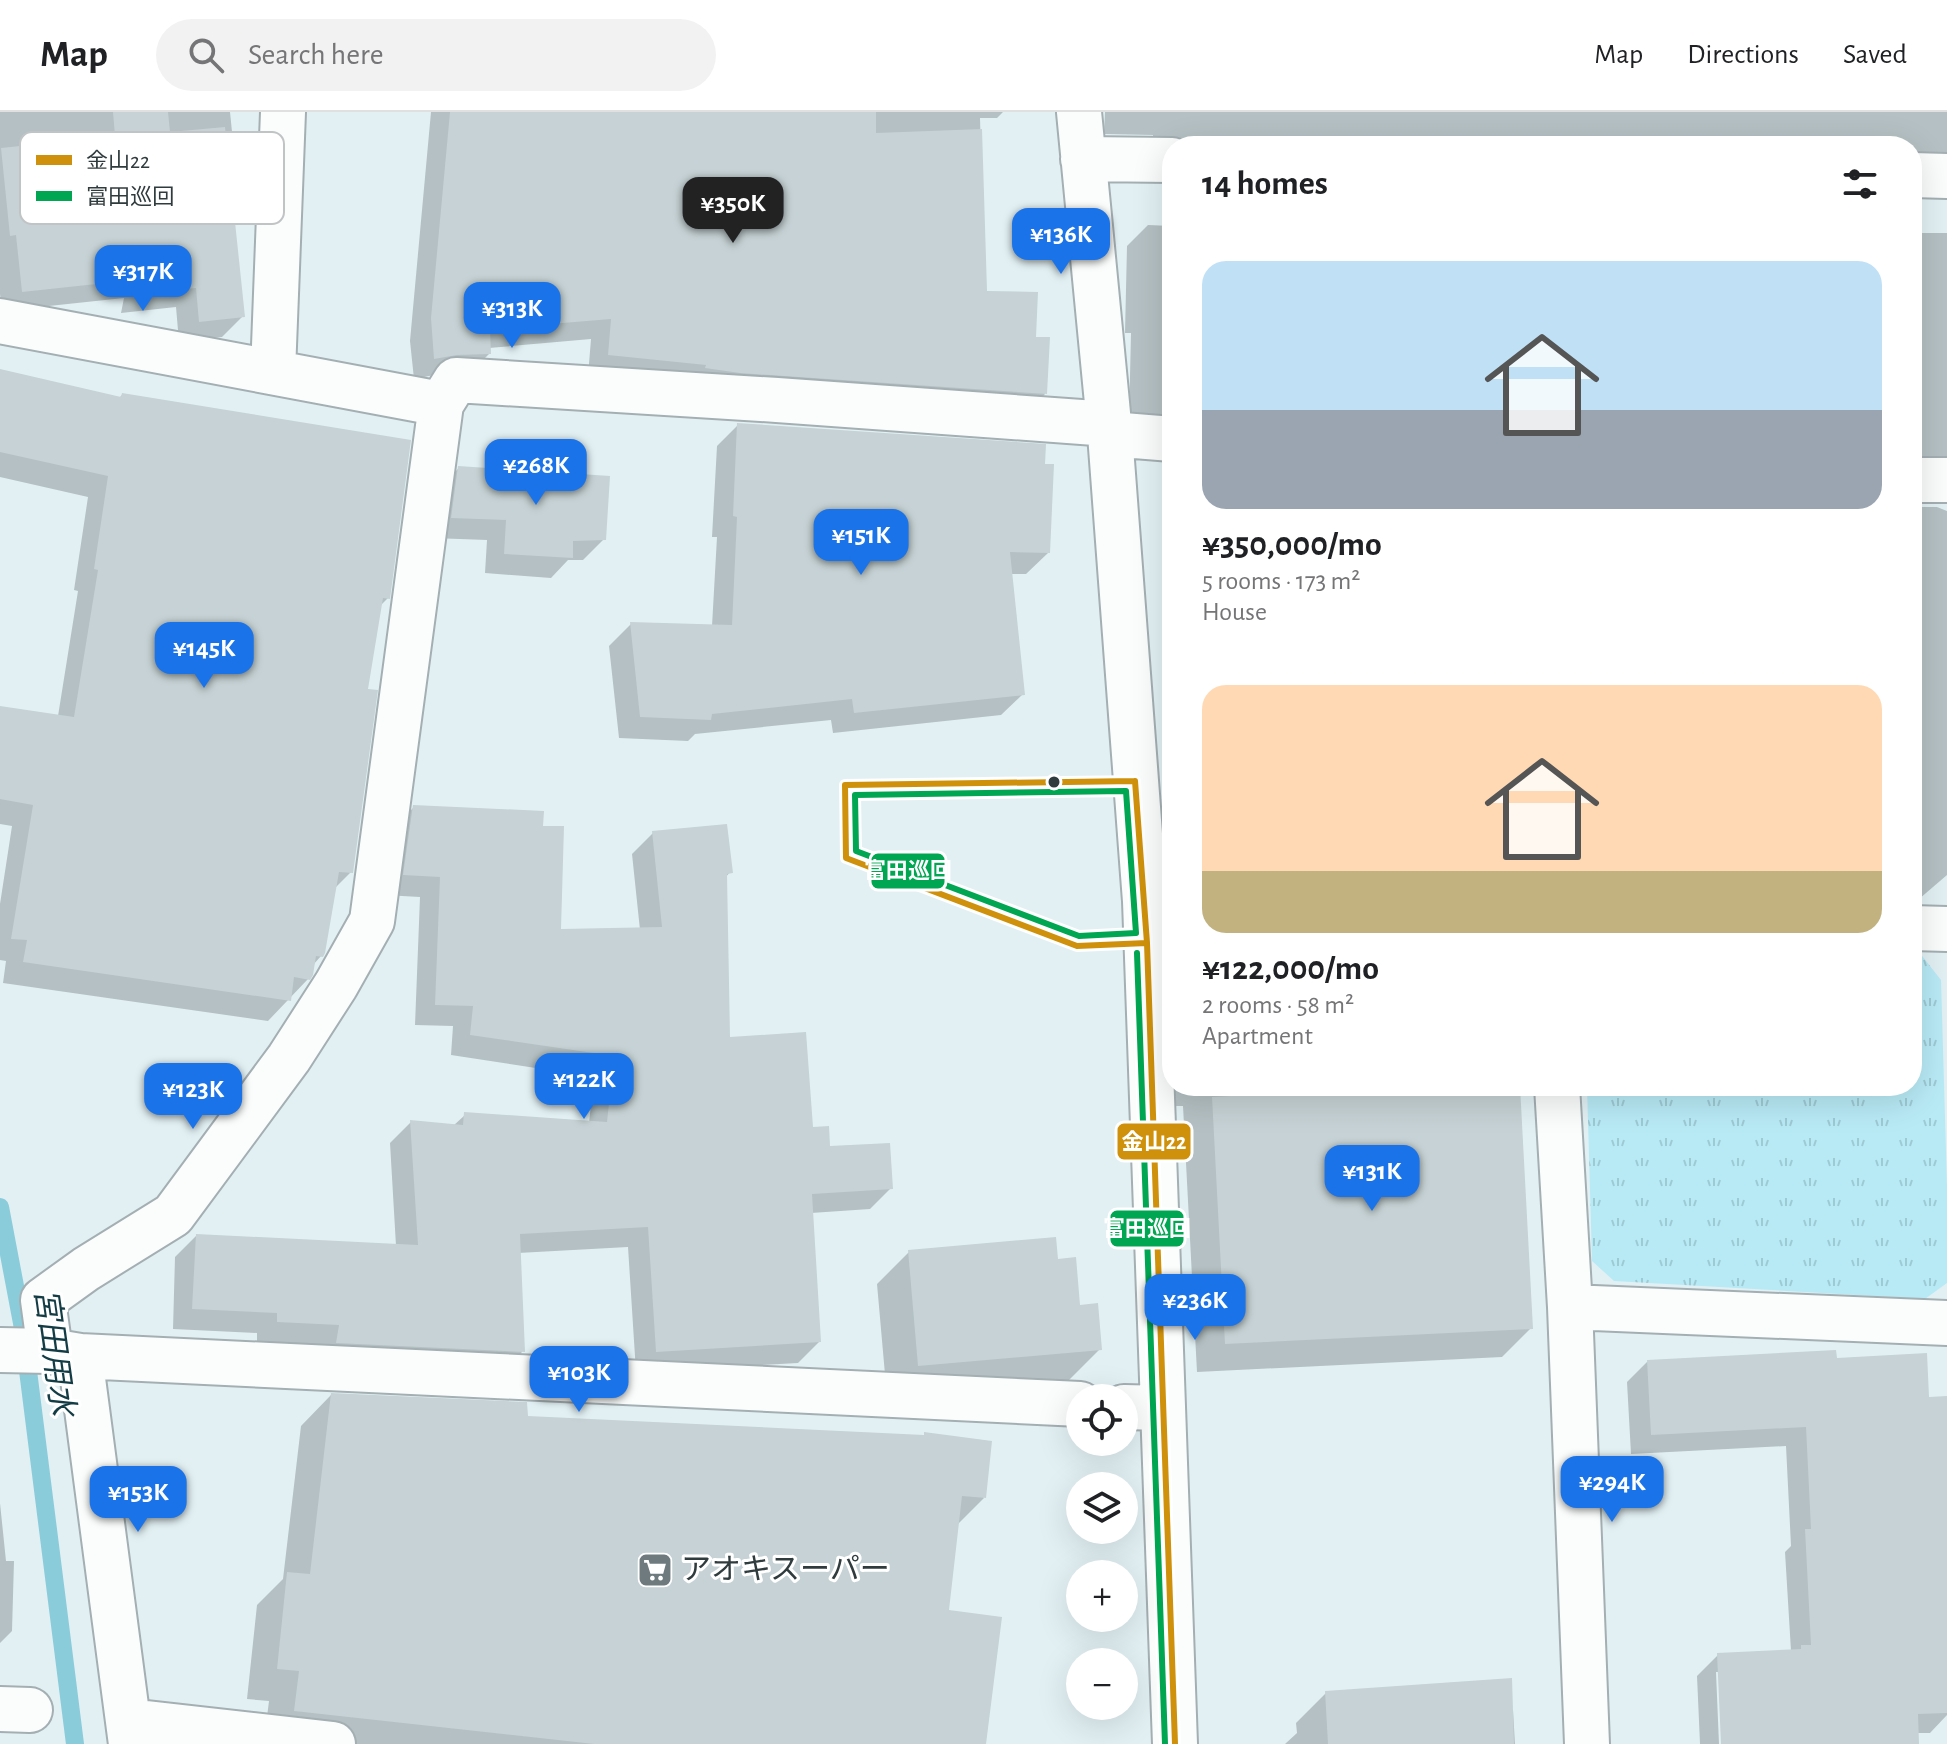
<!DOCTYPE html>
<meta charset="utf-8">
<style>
body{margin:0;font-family:"Alegreya Sans","Noto Sans JP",sans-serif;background:#f2f2f2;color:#202124;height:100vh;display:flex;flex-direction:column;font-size:30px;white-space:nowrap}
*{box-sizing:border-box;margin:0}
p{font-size:26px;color:#757577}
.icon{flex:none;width:44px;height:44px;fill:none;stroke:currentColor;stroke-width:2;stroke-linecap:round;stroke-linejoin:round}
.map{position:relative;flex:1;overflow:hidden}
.panel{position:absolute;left:1162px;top:24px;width:760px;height:960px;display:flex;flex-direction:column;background:#fff;border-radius:32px;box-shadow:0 8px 32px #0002}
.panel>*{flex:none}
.tools{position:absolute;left:1066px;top:1272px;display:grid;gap:16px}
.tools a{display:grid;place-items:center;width:72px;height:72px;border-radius:50%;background:#fff;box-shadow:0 8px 32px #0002;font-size:40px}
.price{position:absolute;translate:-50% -68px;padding:0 18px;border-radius:16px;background:#1a73e8;color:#fff;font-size:26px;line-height:52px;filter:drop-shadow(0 2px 4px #0008)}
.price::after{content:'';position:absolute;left:50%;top:48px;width:24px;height:18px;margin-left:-12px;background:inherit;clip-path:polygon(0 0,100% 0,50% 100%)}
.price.selected{background:#222;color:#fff}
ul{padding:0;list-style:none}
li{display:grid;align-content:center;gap:16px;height:424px;padding:0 40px}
li span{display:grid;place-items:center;height:248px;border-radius:24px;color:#555}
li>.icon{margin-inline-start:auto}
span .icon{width:144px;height:144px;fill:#fffc;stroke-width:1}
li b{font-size:34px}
h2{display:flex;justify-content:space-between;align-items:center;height:96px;padding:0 40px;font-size:34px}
header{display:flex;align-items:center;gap:48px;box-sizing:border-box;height:112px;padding:0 40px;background:#fff;border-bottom:2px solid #e0e0e0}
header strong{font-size:38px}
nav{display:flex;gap:44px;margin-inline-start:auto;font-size:28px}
.search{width:560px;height:72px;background:#f2f2f2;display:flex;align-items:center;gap:20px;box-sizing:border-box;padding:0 28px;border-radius:44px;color:#757577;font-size:30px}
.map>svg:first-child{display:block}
.grass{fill:url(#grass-tufts)}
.shadow{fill:#0003}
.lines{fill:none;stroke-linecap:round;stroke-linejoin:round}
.stream{stroke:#8bccda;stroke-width:18}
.building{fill:#c6d2d5}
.minor-casing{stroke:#a4afb3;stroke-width:48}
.minor{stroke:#fbfdfd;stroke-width:44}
.bus-1-casing{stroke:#fff;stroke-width:12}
.bus-2-casing{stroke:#fff;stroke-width:12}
.bus-1{stroke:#cf910c;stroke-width:6}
.bus-2{stroke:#00a651;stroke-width:6}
.bus-dot{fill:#303b3d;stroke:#fff;stroke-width:3}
.labels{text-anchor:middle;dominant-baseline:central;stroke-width:6;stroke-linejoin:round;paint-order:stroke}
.poi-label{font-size:30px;fill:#303b3d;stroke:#fff;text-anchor:start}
.water-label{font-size:32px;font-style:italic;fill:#133c44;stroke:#fff}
.key{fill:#fff;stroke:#c1c4c5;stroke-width:2}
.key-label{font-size:22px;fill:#303b3d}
.line-badge{stroke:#fff;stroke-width:3}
.badge-label{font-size:22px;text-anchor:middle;font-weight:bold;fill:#fff}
</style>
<header>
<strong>Map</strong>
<div class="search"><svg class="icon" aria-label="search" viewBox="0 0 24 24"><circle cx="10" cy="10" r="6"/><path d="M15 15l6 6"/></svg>Search here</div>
<nav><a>Map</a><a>Directions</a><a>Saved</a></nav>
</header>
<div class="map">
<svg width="1947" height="1632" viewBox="0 0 1947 1632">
<defs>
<pattern id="grass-tufts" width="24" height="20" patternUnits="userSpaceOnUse" patternTransform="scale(2)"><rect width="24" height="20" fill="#b8eaf6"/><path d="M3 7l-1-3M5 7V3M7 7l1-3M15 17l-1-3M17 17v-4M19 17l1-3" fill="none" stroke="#9ecad4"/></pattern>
</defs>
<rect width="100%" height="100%" fill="#e2f0f4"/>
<!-- grass -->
<path class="grass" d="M1912,840H1919L1941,868L1947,1073V1171L1925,1187L1614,1169L1592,1149L1587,974H1912Z"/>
<!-- shadow -->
<path class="shadow" d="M0,0H230L235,49L227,57L243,204L222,225L179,230L176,195L121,201L124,186L2,199L0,182Z
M431,0H1003L997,6H980L985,181L1034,227L1045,282L1024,303L588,264L591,227L489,236V242L468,263H434L414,267L410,229Z
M1105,0H1947V42L1912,41V34H1172L1153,36V23L1104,22Z
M1148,113L1172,114V307H1129L1131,221H1125L1127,134Z
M1912,121H1947V359H1912Z
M0,259L119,286L122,283L388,486L380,494L366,579L351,760L334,777L321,844L313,853L308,867L268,909L3,871L6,849L0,848V792L12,714L0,712V599L58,604L78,479L74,478L88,385L0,365Z
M738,313L1048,441L1026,462H1010L1023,582L1001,603L833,621L831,608L695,622L688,629L619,626L609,534L631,512L712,514L717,425H712L717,334Z
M459,356L604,427L583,448H568L551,466L485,461L487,428L432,426L438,376Z
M1912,395H1937L1947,399V763L1912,793Z
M414,695L541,716L559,819L640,818L632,742L653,721L730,760L725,766L728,927L828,1037L891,1076L870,1097L811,1101L819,1230L798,1251L636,1260L628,1135L518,1141L522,1240L502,1260L317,1251L319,1233L257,1230V1221L173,1217L175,1145L196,1124L396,1134L390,1031L411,1010L453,1014L465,1003L589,1011L594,965L451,943L453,914L415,913L420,785L384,783L393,716Z
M1172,885V974H1518L1531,1216L1502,1245L1197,1260L1183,994H1171L1166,891Z
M909,1140L1056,1149L1100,1237L1068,1269L887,1285L877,1172Z
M1835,1248L1927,1287L1947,1286V1603L1930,1621H1918V1632H1723L1720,1560H1716L1719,1632H1700L1697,1564L1718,1543L1791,1539L1785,1440L1791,1434L1786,1334L1631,1342L1627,1270L1647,1250Z
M331,1283L526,1306L922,1325L925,1322L984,1386L957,1413L947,1500L984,1632H292L264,1629L269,1589L247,1587L257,1493L283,1467L301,1314Z
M0,1391L6,1449H14L12,1519L0,1531Z
M1326,1581L1513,1598L1515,1632H1285L1297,1621L1296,1611Z"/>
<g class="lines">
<!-- stream -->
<path class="stream" d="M0,1095L22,1211L75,1632"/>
</g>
<!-- building -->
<path class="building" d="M113,0H168L170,20L225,15L245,205L199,210L196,176L140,181L143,167L22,180L16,123L10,124L1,36L115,24Z
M450,0H876V21L982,17L987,179L1038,180L1036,225H1050L1047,282L740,261L705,256L706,253L608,243L611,207L490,217L491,242L457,243L434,247L431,206Z
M0,257L121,285L122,281L411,328L390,487L383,486L368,577L378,578L353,761L339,760L325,841L323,845L316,844L313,863L310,868L294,865L291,889L23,850L27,828L11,827L33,693L0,687V594L74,605L98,458L94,457L108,364L0,340Z
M737,311L1046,332L1045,352H1054L1050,441L1010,440L1025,583L854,601L852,587L712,602L711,608L640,605L630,510L732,513L737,405L733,404Z
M458,354L610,364L606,428L573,429V446L504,442L506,408L451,406Z
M413,693L544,699L543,714H564L561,817L662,815L652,719L727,712L733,761L727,762L730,925L806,920L813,1015L829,1014L830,1034L890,1031L893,1077L812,1082L821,1230L656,1240L648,1115L520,1122L525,1240L336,1231L339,1213L277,1210V1201L192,1197L196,1122L418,1133L410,1008L463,1013L464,1000L607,1010L614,944L470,923L473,894L435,893L440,765L403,763Z
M1416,974H1520L1533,1217L1225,1232L1212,985Z
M1056,1125L1058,1147L1076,1145L1080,1193L1098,1191L1102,1238L918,1254L908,1138Z
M1836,1238L1837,1246L1927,1241L1929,1285L1947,1284V1601L1918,1602L1919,1632H1721L1717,1541L1801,1537V1533H1811L1805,1417H1811L1806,1315L1651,1323L1647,1248Z
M331,1281L527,1290L528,1304L924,1323V1320L992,1329L986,1386L962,1384L949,1498L1002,1505L986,1632H594L294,1599L299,1559L277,1557L287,1460L310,1462Z
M1512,1566L1514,1632H1328L1325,1579Z"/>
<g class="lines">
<defs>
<path id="minor" d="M1079,0L1110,322L1145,789L1175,1632
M1083,47L1172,48
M1912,63L1947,64
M0,209L441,292
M273,260L283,0
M1110,322L1172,327
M1912,368H1947
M1912,816L1947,817
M1557,974L1570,1195L1587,1632
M1570,1195L1947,1211
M0,1238L50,1239L80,1244L1080,1292
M50,1239L43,1188L86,1157L173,1103L289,946L336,873L372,809L441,292L456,268L777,288L1109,312
M80,1244L131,1632
M1124,1295L1163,1296
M0,1597L30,1598
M129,1609L333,1632"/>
</defs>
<!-- minor casing -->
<use href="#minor" class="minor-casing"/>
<!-- minor -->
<use href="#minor" class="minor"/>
<defs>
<path id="bus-1" d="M1135,669L1147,831L1175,1632
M845,673L846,746L1077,834L1147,831
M845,673L1135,669"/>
<path id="bus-2" d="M1126,679L1136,821L1079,824L856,739L855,683Z
M1137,841L1165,1632"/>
</defs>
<!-- bus-1 casing -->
<use href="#bus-1" class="bus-1-casing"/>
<!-- bus-2 casing -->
<use href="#bus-2" class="bus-2-casing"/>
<!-- bus-1 -->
<use href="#bus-1" class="bus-1"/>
<!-- bus-2 -->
<use href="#bus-2" class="bus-2"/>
</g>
<!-- icons -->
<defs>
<symbol id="supermarket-square" viewBox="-11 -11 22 22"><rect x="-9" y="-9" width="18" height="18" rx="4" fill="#6e7a7d" stroke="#fff"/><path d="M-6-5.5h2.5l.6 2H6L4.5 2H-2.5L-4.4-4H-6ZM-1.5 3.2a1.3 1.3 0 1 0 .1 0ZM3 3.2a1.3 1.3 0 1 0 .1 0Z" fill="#fff"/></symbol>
</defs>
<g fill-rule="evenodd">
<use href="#supermarket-square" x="635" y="1438" width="40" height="40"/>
</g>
<!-- markers -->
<circle class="bus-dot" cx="1054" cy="670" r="7"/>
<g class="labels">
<!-- poi labels -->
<g class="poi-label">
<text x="681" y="1458">アオキスーパー</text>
</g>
<!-- water labels -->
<g class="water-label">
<text transform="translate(54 1240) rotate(82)">宮田用水</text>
</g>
</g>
<!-- legend -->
<rect x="20" y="20" width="264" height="92" rx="12" class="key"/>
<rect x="36" y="43" width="36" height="10" fill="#cf910c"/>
<rect x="36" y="79" width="36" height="10" fill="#00a651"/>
<g class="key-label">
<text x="86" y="56">金山22</text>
<text x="86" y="92">富田巡回</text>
</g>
<g class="line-badge">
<rect x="870" y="740" width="76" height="38" rx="8" fill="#00a651"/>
<rect x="1116" y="1010" width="76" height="39" rx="8" fill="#cf910c"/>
<rect x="1109" y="1097" width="76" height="39" rx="8" fill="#00a651"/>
</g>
<g class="badge-label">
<text x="908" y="766">富田巡回</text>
<text x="1154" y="1037">金山22</text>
<text x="1147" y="1124">富田巡回</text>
</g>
</svg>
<div class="tools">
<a><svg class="icon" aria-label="locate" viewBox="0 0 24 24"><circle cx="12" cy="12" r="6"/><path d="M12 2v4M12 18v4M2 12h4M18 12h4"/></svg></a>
<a><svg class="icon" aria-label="layers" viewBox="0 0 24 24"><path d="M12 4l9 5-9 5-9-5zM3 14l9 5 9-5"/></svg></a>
<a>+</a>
<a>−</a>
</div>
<b class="price selected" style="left:733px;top:133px">¥350K</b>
<b class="price" style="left:1061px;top:164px">¥136K</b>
<b class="price" style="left:143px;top:201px">¥317K</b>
<b class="price" style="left:512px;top:238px">¥313K</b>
<b class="price" style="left:536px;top:395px">¥268K</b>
<b class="price" style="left:861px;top:465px">¥151K</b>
<b class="price" style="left:204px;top:578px">¥145K</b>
<b class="price" style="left:584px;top:1009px">¥122K</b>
<b class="price" style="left:193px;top:1019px">¥123K</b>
<b class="price" style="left:1372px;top:1101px">¥131K</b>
<b class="price" style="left:1195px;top:1230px">¥236K</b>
<b class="price" style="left:579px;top:1302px">¥103K</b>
<b class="price" style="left:1612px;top:1412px">¥294K</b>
<b class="price" style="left:138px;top:1422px">¥153K</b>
<section class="panel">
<h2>14 homes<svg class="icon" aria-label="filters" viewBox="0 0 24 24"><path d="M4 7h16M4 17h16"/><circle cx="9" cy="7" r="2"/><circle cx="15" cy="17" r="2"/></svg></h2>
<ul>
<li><span style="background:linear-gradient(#bfe0f5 60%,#9aa5b1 0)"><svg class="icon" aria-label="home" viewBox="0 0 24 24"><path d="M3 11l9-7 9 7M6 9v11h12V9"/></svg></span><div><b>¥350,000/mo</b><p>5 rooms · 173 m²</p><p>House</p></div></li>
<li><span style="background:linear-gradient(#ffd9b3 75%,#c2b280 0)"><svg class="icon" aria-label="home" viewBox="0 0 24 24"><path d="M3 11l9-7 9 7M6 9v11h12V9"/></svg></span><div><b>¥122,000/mo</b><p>2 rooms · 58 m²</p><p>Apartment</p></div></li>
</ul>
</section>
</div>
